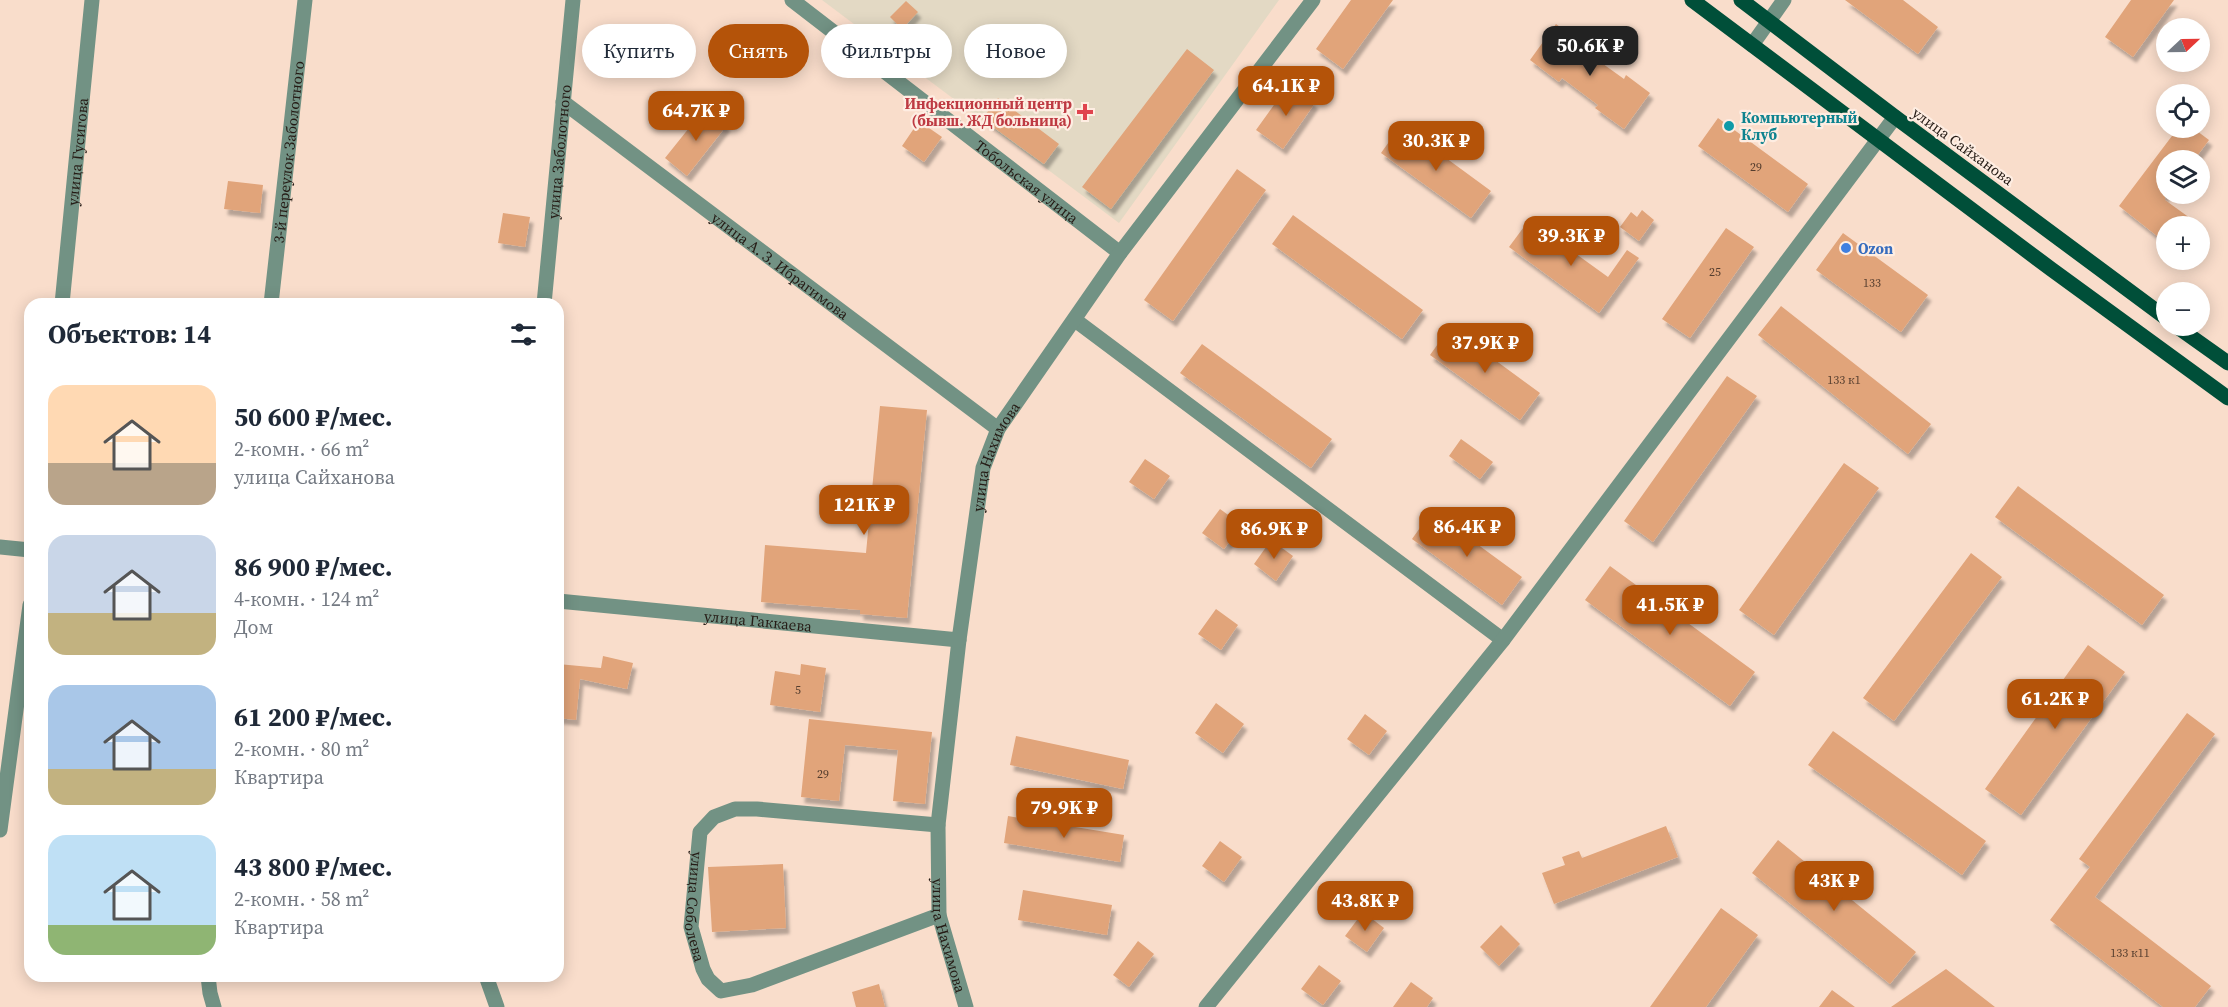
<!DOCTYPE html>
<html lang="ru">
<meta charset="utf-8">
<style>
body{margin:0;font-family:"Source Serif 4",serif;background:#f2f2f3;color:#1f2937;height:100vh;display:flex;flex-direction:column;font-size:22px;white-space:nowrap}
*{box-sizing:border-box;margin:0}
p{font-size:20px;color:#747a83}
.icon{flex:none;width:33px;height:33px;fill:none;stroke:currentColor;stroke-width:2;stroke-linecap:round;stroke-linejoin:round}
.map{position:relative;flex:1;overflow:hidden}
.drawer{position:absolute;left:24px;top:298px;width:540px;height:684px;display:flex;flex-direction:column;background:#fff;border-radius:18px;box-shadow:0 3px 15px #0003}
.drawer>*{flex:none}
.hud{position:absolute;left:582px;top:24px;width:570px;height:54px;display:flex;gap:12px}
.needle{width:39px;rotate:68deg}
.controls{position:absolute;left:2156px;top:18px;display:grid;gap:12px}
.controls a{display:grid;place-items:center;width:54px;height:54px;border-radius:50%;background:#fff;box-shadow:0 3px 15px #0003;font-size:30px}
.price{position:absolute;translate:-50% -51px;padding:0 14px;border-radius:12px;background:#b45309;color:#fff;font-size:20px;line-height:39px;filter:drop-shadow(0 2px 3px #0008)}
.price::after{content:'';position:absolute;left:50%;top:36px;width:18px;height:14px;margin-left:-9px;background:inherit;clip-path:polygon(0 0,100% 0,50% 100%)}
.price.on{background:#222;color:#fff}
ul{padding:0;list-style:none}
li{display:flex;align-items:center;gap:18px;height:150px;padding:0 24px}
li span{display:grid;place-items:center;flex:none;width:168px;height:120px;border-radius:18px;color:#555}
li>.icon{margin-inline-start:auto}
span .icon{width:72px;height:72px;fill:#fffc;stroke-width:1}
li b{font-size:26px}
h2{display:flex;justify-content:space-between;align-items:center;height:72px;padding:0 24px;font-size:26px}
.tag{padding:0 21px;border-radius:27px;background:#fff;box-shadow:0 3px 15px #0003;font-size:21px;line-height:54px}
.tag.on{background:#b45309;color:#fff}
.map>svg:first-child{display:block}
.medical{fill:#e3d9c4}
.building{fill:#e1a47a;filter:url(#shadow)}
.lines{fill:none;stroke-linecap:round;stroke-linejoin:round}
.minor{stroke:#729284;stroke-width:15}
.tertiary{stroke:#729284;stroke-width:15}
.primary{stroke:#004f39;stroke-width:15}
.health-dot{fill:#e0444e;stroke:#feede2;stroke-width:2}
.culture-dot{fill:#0f9aa8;stroke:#feede2;stroke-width:2}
.shop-dot{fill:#3f7fe0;stroke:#feede2;stroke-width:2}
.labels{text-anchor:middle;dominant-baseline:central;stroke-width:4.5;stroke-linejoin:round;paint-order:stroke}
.number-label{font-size:12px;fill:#543d2e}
.health-label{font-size:15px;font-weight:bold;fill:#be3a42;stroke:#feede2;text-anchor:end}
.culture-label{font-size:15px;font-weight:bold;fill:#0d838f;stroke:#feede2;text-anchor:start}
.street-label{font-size:15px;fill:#251b15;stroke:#feede2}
.shop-label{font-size:15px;font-weight:bold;fill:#366cbe;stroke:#feede2;text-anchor:start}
</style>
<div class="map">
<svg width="2228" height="1007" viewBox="0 0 2228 1007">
<defs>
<filter id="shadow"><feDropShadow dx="3.5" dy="6" stdDeviation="1.5" flood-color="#0004"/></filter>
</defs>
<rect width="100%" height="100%" fill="#f9ddcb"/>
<!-- medical -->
<path class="medical" d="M822,0H1279L1119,223Z"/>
<!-- building -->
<path class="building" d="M1351,0H1393L1343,69L1316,49Z
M1845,0H1903L1938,27L1918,54Z
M2131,0H2174L2133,57L2105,37Z
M906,1L918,12L902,29L890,17Z
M1556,24L1581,42L1578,46L1624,79L1626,75L1650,93L1624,129L1595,108L1598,105L1562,78L1559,82L1530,60Z
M1187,49L1214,70L1111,209L1082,187Z
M1289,84L1315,103L1283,149L1256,130Z
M998,98L1059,144L1044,164L982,119Z
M705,108L727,125L687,176L665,158Z
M1718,118L1808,184L1788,212L1698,146Z
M919,121L942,137L924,162L902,146Z
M1401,125L1491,191L1471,218L1381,153Z
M2178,128H2193L2209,140L2194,160H2166L2165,200L2201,226H2166V243L2119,206Z
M1237,169L1266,190L1173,321L1144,300Z
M228,181L263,185L260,213L224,209Z
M1642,210L1654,220L1639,241L1620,227L1631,212L1637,217Z
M503,213L530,217L525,247L498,243Z
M1293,215L1423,310L1402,339L1272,244Z
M1529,220L1608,277L1627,250L1639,258L1599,313L1509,247Z
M1726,228L1754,247L1690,338L1662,319Z
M1843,233L1928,295L1901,332L1816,270Z
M1781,306L1931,424L1908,454L1758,335Z
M1450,327L1540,393L1520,420L1430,355Z
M1202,344L1332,439L1311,468L1180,373Z
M1727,376L1757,396L1653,542L1624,521Z
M880,406L927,410L907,618L860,614V610L761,602L765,545L866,553Z
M1461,439L1493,462L1480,479L1449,456Z
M1145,459L1170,476L1154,499L1129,482Z
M1844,463L1879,488L1774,635L1739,610Z
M2018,486L2164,595L2142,625L1995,517Z
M1220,509L1242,525L1224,549L1202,533Z
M1432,511L1522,577L1502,605L1412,539Z
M1271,540L1293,556L1276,581L1254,564Z
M1971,553L2002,577L1894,721L1863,698Z
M1610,566L1755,672L1730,706L1585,600Z
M1216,609L1238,625L1221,650L1198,634Z
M2088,645L2125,672L2021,815L1985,789Z
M603,656L633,663L627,689L580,679L576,720L558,718V664L601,668Z
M801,664L826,668L820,712L770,705L775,671L800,675Z
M1216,703L1244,724L1223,753L1195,733Z
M2187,713L2215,734L2095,897L2211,986L2195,1007H2163L2050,920L2090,867L2079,859Z
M1365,714L1387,731L1369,755L1347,739Z
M809,719L932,732L925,804L893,801L898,750L845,745L839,801L801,797Z
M1833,731L1986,841L1962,875L1808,765Z
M1016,736L1129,760L1123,789L1010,765Z
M1008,816L1124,835L1120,862L1004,843Z
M1666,826L1678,857L1554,904L1542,873L1565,865L1562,857L1579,851L1582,858Z
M1778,840L1916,952L1890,984L1752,873Z
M1220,841L1242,857L1224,882L1202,866Z
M783,864L786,928L712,932L708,867Z
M1023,890L1112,905L1107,935L1018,920Z
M1721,908L1758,935L1706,1007H1650Z
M1363,912L1384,928L1367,952L1345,936Z
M1501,925L1520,944L1499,966L1480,947Z
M1138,941L1154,954L1129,987L1113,975Z
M1319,965L1341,981L1323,1005L1301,989Z
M1946,969L1995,1007H1891Z
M1411,982L1433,998L1427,1007H1393Z
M879,984L885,1007H856L852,992Z
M1832,990L1855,1007H1819Z"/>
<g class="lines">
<!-- minor -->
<g class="minor">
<path id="s1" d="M792,0L1120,253"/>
<path d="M1752,45L1784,0"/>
<path id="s2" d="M563,102L998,429"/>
<path id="s3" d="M62,304L92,0"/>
<path id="s4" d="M271,304L305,0"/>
<path id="s5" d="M544,304L573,0"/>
<path d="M1075,320L1503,640"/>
<path d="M0,547L30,550"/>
<path id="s6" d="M959,640L938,825L939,915L966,1007"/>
<path id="s7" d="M938,825L757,809H735L714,817L700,832L691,927L703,969L708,979L721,991L752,985L939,915"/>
<path d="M0,830L30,605"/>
<path d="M208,976L210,993L214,1007"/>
<path d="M1206,1007L1503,640L1895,117"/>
</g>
<!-- tertiary -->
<g class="tertiary">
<path id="s8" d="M558,601L959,640L983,468L998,429L1120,253L1313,0"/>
<path d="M486,976L497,1007"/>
</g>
<!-- primary -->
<path class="primary" d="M1692,0L2051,269L2228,398
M1741,0L1895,117L2166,318
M2176,326L2228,363"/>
</g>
<!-- markers -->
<path class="health-dot" d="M1082 103h6v6h6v6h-6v6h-6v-6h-6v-6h6z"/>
<circle class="culture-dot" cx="1729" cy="126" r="6"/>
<circle class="shop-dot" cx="1846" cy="248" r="6"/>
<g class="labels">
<!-- number labels -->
<g class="number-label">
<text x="1756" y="167">29</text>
<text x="1715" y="272">25</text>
<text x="1872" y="283">133</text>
<text x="1844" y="380">133 к1</text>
<text x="798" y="690">5</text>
<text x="823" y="774">29</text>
<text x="2130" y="953">133 к11</text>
</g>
<!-- health labels -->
<g class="health-label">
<text x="1072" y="103">Инфекционный центр<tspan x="1072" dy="17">(бывш. ЖД больница)</tspan></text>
</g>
<!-- culture labels -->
<g class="culture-label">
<text x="1741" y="117">Компьютерный<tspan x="1741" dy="17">Клуб</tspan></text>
</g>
<!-- street labels -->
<g class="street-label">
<text transform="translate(1963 146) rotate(36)">улица Сайханова</text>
<text stroke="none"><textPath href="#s3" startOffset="153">улица Гусигова</textPath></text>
<text stroke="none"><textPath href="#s4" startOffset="153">3-й переулок Заболотного</textPath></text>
<text stroke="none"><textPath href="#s5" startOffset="153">улица Заболотного</textPath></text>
<text stroke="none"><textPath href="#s1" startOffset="297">Тобольская улица</textPath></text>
<text stroke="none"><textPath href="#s2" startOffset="272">улица А. З. Ибрагимова</textPath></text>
<text stroke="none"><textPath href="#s8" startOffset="591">улица Нахимова</textPath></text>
<text stroke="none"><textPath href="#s8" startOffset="201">улица Гаккаева</textPath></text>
<text stroke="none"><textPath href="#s7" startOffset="322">улица Соболева</textPath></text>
<text stroke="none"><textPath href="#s6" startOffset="298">улица Нахимова</textPath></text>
</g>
<!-- shop labels -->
<g class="shop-label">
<text x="1858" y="248">Ozon</text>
</g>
</g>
</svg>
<div class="controls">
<a><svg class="needle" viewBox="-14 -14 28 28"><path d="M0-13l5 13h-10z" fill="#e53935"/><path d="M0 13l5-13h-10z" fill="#747a83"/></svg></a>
<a><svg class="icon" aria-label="locate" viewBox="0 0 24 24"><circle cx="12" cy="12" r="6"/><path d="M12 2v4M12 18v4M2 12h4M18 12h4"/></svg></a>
<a><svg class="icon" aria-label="layers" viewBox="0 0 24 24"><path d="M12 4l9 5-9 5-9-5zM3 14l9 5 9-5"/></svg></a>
<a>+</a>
<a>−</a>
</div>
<b class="price on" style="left:1590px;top:77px">50.6K ₽</b>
<b class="price" style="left:1286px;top:117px">64.1K ₽</b>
<b class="price" style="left:696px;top:142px">64.7K ₽</b>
<b class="price" style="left:1436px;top:172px">30.3K ₽</b>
<b class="price" style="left:1571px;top:267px">39.3K ₽</b>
<b class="price" style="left:1485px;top:374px">37.9K ₽</b>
<b class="price" style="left:864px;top:536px">121K ₽</b>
<b class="price" style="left:1467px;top:558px">86.4K ₽</b>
<b class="price" style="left:1274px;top:560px">86.9K ₽</b>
<b class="price" style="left:1670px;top:636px">41.5K ₽</b>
<b class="price" style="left:2055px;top:730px">61.2K ₽</b>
<b class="price" style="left:1064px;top:839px">79.9K ₽</b>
<b class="price" style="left:1834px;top:912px">43K ₽</b>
<b class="price" style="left:1365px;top:932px">43.8K ₽</b>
<div class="hud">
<a class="tag">Купить</a>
<a class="tag on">Снять</a>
<a class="tag">Фильтры</a>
<a class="tag">Новое</a>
</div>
<section class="drawer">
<h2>Объектов: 14<svg class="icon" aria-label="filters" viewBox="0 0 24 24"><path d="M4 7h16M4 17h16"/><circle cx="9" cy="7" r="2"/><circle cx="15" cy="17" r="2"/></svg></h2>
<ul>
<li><span style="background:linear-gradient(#ffd9b3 65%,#b9a48a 0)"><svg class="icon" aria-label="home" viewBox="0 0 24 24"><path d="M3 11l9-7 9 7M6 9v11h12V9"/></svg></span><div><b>50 600 ₽/мес.</b><p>2-комн. · 66 m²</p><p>улица Сайханова</p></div></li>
<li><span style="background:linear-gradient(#c9d6e8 65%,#c2b280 0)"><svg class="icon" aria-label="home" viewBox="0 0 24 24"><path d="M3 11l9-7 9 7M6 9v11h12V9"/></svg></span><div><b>86 900 ₽/мес.</b><p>4-комн. · 124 m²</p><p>Дом</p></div></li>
<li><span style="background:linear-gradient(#a9c7e8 70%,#c2b280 0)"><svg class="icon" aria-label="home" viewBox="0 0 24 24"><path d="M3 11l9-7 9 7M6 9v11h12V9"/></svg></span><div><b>61 200 ₽/мес.</b><p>2-комн. · 80 m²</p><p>Квартира</p></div></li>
<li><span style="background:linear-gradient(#bfe0f5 75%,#8fb573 0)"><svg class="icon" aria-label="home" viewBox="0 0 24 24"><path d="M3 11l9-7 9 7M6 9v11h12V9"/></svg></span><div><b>43 800 ₽/мес.</b><p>2-комн. · 58 m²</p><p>Квартира</p></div></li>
</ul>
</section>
</div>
